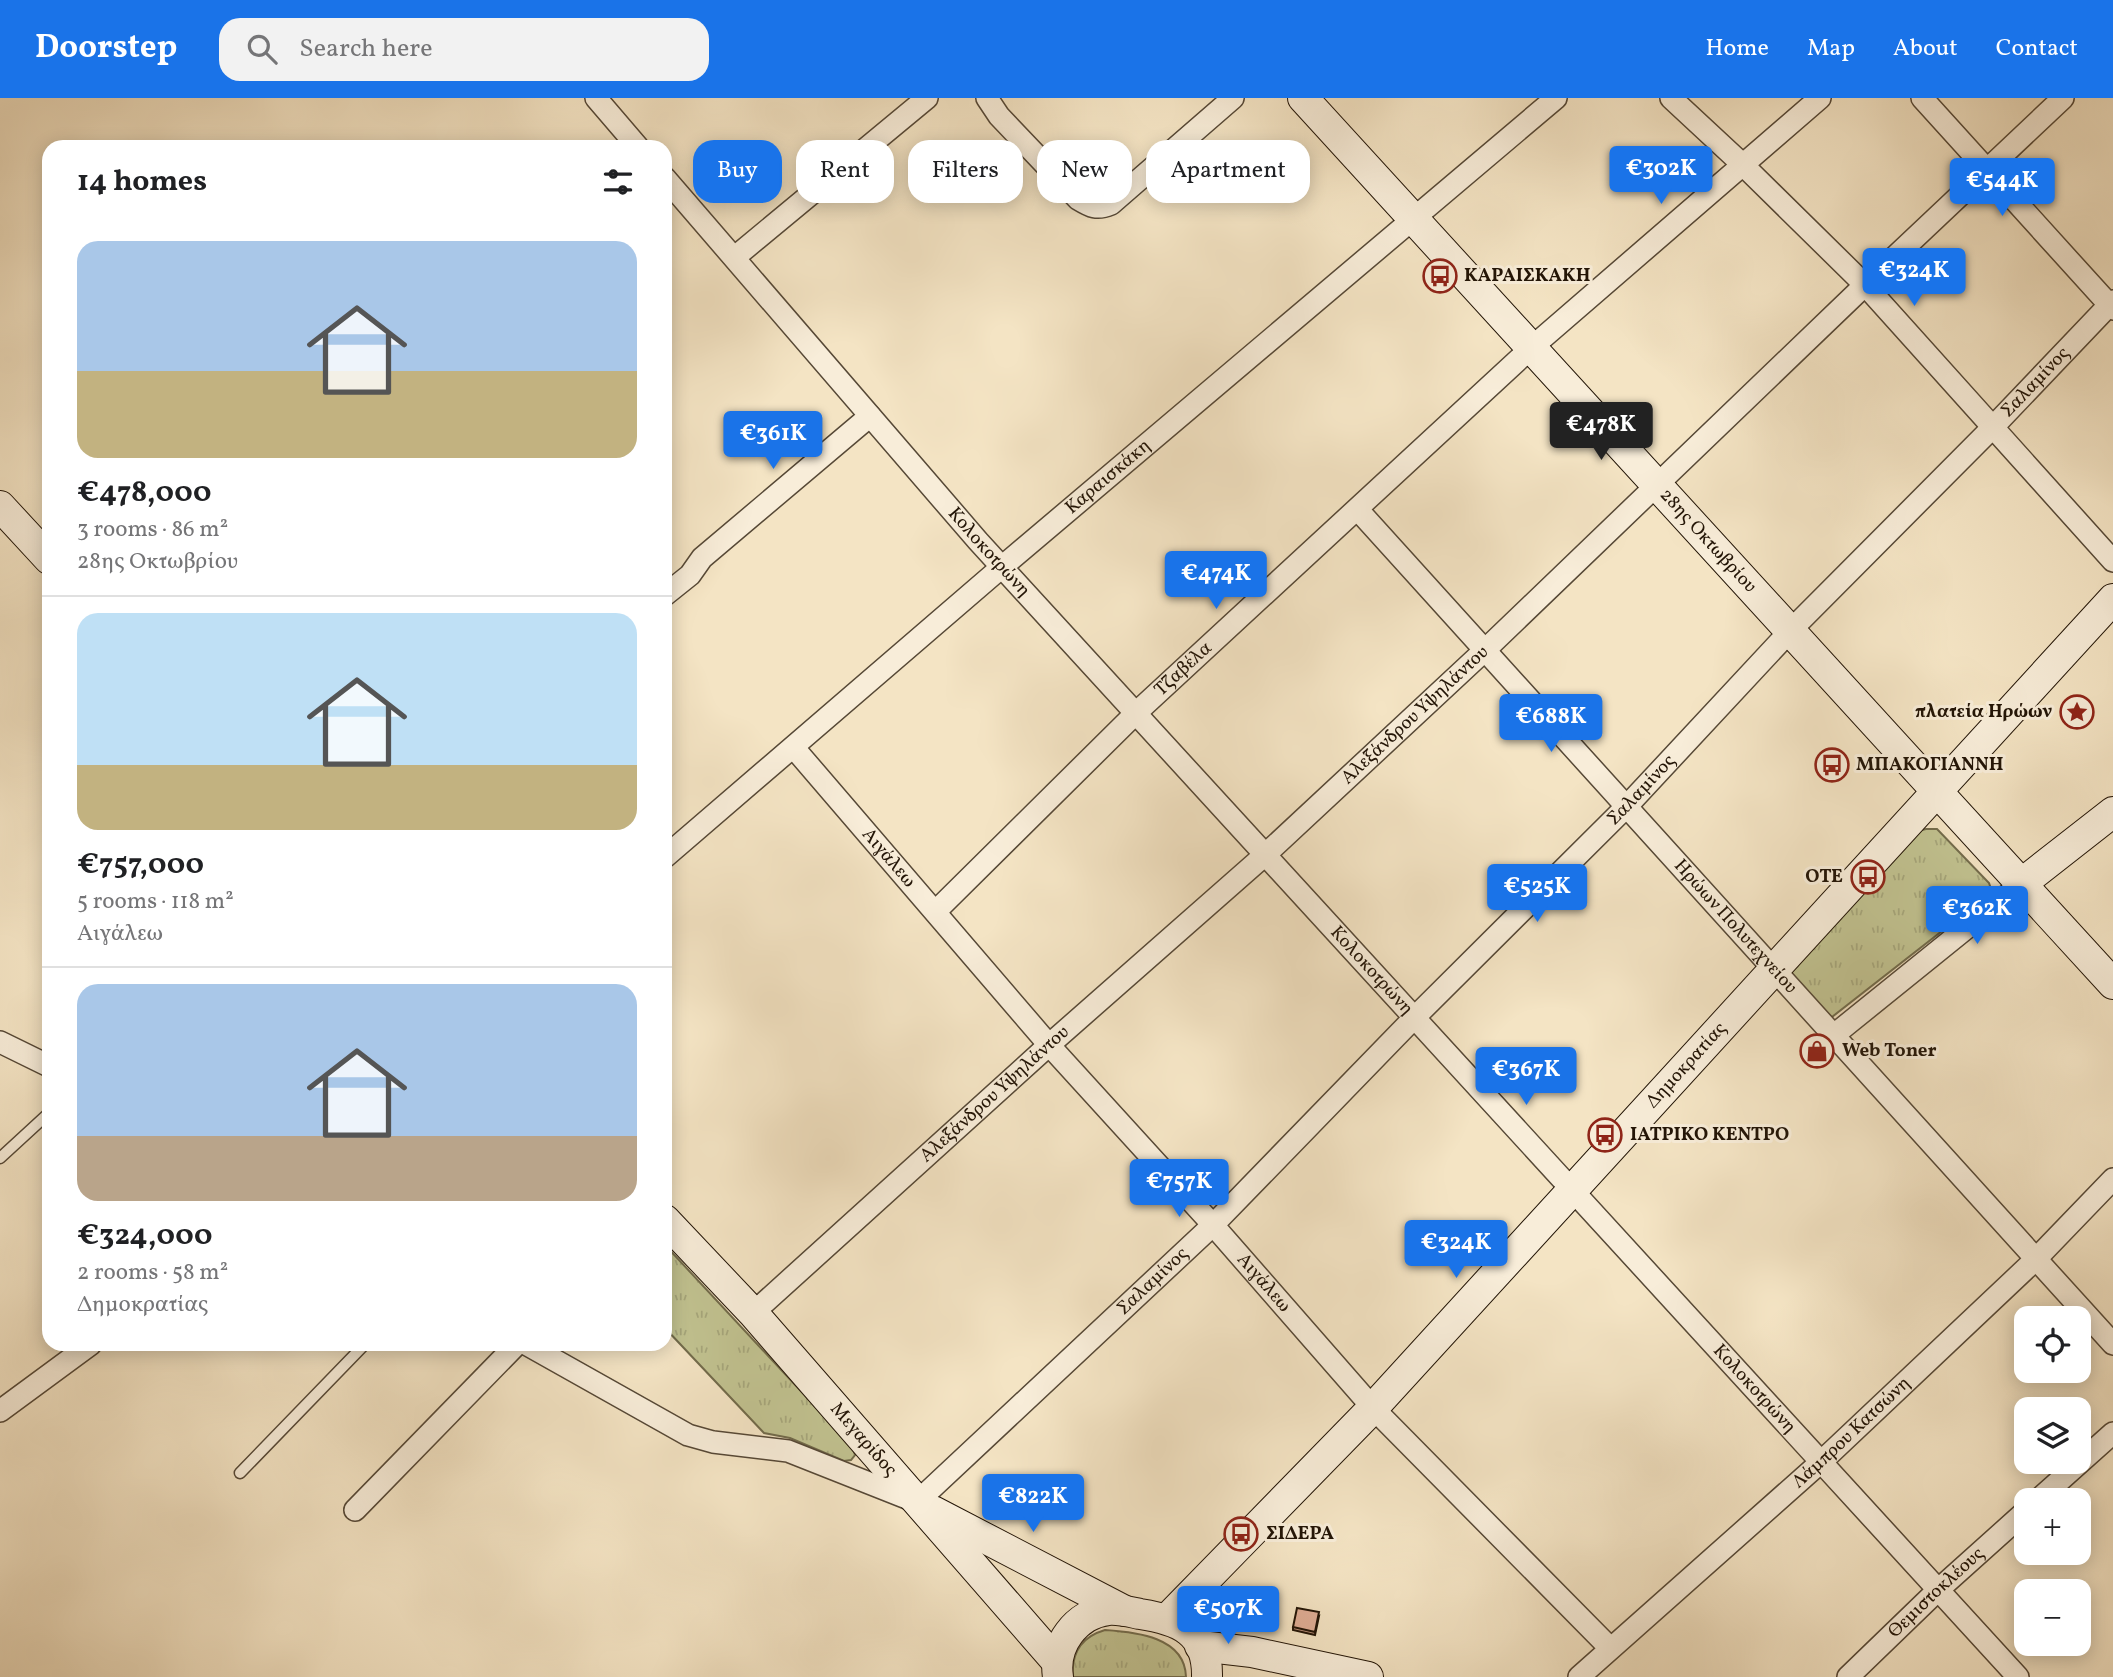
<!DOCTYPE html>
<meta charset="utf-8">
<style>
body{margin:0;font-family:Vollkorn,serif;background:#f2f2f2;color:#202124;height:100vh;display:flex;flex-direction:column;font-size:26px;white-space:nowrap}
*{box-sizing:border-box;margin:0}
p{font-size:23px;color:#757577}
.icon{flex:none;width:38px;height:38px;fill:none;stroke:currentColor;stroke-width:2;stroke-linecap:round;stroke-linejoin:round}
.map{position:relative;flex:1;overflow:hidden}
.panel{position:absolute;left:42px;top:42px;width:630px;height:1211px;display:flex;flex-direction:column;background:#fff;border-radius:21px;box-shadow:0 4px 18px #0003}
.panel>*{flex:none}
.hud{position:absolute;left:693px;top:42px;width:665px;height:63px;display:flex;gap:14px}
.fabs{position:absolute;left:2014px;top:1208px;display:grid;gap:14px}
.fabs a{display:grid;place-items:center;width:77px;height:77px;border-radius:14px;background:#fff;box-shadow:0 4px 18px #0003;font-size:35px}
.price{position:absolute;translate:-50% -60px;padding:0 16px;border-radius:7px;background:#1a73e8;color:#fff;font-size:23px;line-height:46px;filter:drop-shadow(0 2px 4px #0008)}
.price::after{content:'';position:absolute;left:50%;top:42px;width:21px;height:16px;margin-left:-10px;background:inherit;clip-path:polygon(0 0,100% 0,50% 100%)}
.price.active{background:#222;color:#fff}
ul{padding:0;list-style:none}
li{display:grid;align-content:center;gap:14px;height:371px;padding:0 35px}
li+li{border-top:2px solid #e0e0e0}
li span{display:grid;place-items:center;height:217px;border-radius:21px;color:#555}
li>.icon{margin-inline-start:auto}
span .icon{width:126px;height:126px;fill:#fffc;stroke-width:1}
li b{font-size:30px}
h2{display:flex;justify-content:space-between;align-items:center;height:84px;padding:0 35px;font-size:30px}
.tag{padding:0 24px;border-radius:21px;background:#fff;box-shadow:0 4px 18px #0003;font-size:24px;line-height:63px}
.tag.active{background:#1a73e8;color:#fff}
header{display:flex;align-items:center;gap:42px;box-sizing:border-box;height:98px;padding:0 35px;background:#1a73e8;color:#fff}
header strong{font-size:33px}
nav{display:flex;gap:38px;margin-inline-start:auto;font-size:24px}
.search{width:490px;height:63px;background:#f2f2f2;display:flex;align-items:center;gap:18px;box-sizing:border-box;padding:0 24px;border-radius:21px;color:#757577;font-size:26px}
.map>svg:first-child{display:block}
.grass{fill:url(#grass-tufts);stroke:#726b4b;stroke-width:2}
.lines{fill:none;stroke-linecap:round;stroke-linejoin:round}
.lane-casing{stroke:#564836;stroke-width:13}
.street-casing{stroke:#564836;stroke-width:24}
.secondary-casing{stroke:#221406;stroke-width:32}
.lane{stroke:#f8edd9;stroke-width:10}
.street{stroke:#f8edd9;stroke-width:21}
.secondary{stroke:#f8edd9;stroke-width:30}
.wall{fill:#c19681;stroke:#221406;stroke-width:2}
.building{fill:#e0ae96;stroke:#221406;stroke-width:2}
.labels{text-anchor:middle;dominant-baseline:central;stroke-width:6;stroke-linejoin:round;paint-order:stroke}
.poi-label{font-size:19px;font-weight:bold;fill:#221406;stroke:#f8edd9;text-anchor:start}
.street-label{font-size:19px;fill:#221406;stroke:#f8edd9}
</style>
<header>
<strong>Doorstep</strong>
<div class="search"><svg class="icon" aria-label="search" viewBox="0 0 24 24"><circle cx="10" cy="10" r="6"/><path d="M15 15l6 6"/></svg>Search here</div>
<nav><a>Home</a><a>Map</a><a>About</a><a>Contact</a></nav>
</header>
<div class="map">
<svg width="2113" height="1579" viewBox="0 0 2113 1579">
<defs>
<pattern id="grass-tufts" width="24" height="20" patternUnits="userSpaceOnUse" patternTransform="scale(1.75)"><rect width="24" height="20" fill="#c1c290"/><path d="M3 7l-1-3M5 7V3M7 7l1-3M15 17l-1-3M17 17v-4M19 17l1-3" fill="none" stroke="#a6a67b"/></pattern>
</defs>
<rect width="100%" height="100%" fill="#f4e4c4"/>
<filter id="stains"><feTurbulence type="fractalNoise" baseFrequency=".00286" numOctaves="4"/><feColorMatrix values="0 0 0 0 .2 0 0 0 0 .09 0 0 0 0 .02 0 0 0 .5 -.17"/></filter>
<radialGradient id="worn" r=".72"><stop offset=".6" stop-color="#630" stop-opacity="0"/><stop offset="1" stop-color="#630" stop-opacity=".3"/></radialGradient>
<!-- grass -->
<path class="grass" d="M1926,731H1937L1989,785L1991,791L1988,797L1823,926L1775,876L1910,735Z
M665,1147L852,1348L855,1357L851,1362L844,1363L790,1340L764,1335L665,1230Z
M1105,1532C1136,1534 1185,1539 1186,1579H1073C1071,1555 1081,1539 1105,1532Z"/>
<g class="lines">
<defs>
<path id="lane" d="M0,1060L49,1015
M240,1375L365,1246"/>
<g id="street">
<path d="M596,0L638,49"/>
<path d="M987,0L999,18L1078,101C1091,109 1097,112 1111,106L1233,0"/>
<path d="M1671,0L1742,66L1865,187L2113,463"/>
<path d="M1922,0L2113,211"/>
<path id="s1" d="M665,80L978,443L2018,1579"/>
<path d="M735,159L927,0"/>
<path id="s2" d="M1358,412L2113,1246"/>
<path d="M665,497L690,477L702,460L870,318"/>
<path id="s3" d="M794,650L1049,947L1213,1127L1373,1310L1610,1550"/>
<path id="s4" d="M665,759L1003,468L1556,0"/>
<path id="s5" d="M936,813L1137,614L1531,250L1820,0"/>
<path d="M1834,937L2021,786"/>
<path d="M0,944L49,968"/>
<path id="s6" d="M753,1215L1049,947L1266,756L1485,552L1865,187L2063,0"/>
<path id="s7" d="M526,1246L688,1337L713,1344L788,1353L917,1404L1213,1127L1415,919L1627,708L1790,533L1992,330L2113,203"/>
<path d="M0,1313L91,1246"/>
<path d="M2038,1402L2113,1335"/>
<path d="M355,1412L517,1246"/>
<path id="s8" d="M1579,1579L1821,1364L2036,1161L2113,1081"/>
<path id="s9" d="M1848,1579L1938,1492L2026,1413"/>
</g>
<g id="secondary">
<path id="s10" d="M1303,0L2113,886"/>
<path d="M0,408L49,461"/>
<path d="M2021,786L2113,714"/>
<path id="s11" d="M665,1122L753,1215L1057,1564"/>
<path d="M933,1413L1125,1513"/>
<path id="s12" d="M1168,1520L1373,1310L2113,501"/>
<path d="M1200,1548L1252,1554L1368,1579"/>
<path d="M1058,1579C1053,1547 1076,1516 1108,1512C1119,1511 1130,1514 1140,1516C1179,1522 1208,1533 1207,1579"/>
</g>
</defs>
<!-- lane casing -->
<use href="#lane" class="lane-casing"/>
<!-- street casing -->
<use href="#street" class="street-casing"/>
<!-- secondary casing -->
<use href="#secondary" class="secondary-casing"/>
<!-- lane -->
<use href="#lane" class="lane"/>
<!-- street -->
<use href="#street" class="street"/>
<!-- secondary -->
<use href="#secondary" class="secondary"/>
</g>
<!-- wall -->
<path class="wall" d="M1319,1518L1315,1537L1293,1532V1529Z"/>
<!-- building -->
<path class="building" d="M1297,1510L1319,1514L1315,1534L1293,1529Z"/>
<!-- icons -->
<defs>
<symbol id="bus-ring" viewBox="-11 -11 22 22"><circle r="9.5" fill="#f8edd9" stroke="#8f2418" stroke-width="1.5"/><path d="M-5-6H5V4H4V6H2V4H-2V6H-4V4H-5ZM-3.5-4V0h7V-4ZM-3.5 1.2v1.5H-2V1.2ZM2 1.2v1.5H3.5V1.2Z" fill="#8f2418"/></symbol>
<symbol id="sight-ring" viewBox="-11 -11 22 22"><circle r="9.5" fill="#f8edd9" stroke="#8f2418" stroke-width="1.5"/><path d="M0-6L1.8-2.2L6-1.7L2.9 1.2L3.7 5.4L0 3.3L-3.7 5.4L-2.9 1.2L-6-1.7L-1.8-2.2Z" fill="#8f2418"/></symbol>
<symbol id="shop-ring" viewBox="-11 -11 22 22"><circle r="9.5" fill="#f8edd9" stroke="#8f2418" stroke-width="1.5"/><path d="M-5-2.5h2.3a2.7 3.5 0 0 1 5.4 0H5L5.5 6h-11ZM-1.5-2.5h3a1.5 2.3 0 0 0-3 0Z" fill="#8f2418"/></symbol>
</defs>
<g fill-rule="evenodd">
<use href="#bus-ring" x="1421" y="159" width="38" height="38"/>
<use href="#sight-ring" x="2058" y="595" width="38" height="38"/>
<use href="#bus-ring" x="1813" y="648" width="38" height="38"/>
<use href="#bus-ring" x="1849" y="760" width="38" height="38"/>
<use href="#shop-ring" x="1798" y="934" width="38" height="38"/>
<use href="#bus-ring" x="1586" y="1018" width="38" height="38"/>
<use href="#bus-ring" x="1222" y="1417" width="38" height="38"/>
</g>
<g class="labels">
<!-- poi labels -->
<g class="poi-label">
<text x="1464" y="178">ΚΑΡΑΙΣΚΑΚΗ</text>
<text x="2052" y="614" text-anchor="end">πλατεία Ηρώων</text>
<text x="1856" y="667">ΜΠΑΚΟΓΙΑΝΝΗ</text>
<text x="1843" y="779" text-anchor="end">ΟΤΕ</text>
<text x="1842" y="953">Web Toner</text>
<text x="1630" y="1037">ΙΑΤΡΙΚΟ ΚΕΝΤΡΟ</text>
<text x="1266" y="1436">ΣΙΔΕΡΑ</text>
</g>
<!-- street labels -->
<g class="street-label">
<text stroke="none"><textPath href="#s7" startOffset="2009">Σαλαμίνος</textPath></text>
<text stroke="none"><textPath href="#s4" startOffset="584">Καραισκάκη</textPath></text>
<text stroke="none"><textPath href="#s10" startOffset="600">28ης Οκτωβρίου</textPath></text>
<text stroke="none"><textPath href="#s1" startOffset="495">Κολοκοτρώνη</textPath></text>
<text stroke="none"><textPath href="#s5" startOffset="346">Τζαβέλα</textPath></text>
<text stroke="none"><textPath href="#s6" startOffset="892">Αλεξάνδρου Υψηλάντου</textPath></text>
<text stroke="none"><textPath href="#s7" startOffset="1442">Σαλαμίνος</textPath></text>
<text stroke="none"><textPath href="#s3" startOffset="145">Αιγάλεω</textPath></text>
<text stroke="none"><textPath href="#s2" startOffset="562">Ηρώων Πολυτεχνείου</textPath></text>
<text stroke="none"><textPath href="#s1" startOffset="1062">Κολοκοτρώνη</textPath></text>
<text stroke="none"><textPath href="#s12" startOffset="758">Δημοκρατίας</textPath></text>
<text stroke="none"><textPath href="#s6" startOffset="326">Αλεξάνδρου Υψηλάντου</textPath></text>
<text stroke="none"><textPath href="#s7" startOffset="749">Σαλαμίνος</textPath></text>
<text stroke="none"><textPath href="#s3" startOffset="712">Αιγάλεω</textPath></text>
<text stroke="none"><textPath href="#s1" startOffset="1629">Κολοκοτρώνη</textPath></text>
<text stroke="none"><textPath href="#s8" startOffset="366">Λάμπρου Κατσώνη</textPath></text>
<text stroke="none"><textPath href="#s11" startOffset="296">Μεγαρίδος</textPath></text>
<text stroke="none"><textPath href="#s9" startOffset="122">Θεμιστοκλέους</textPath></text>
</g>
</g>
<rect width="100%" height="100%" filter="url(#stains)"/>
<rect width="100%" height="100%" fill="url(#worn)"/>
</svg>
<div class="fabs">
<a><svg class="icon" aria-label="locate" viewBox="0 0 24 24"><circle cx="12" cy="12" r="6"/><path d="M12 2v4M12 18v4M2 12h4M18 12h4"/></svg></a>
<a><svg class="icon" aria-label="layers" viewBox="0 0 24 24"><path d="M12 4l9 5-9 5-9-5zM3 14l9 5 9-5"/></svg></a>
<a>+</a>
<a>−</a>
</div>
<b class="price" style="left:1661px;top:108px">€302K</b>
<b class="price" style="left:2002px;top:120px">€544K</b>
<b class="price" style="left:1914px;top:210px">€324K</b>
<b class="price active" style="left:1601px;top:364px">€478K</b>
<b class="price" style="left:773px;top:373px">€361K</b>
<b class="price" style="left:1216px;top:513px">€474K</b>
<b class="price" style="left:1551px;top:656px">€688K</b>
<b class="price" style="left:1537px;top:826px">€525K</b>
<b class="price" style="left:1977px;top:848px">€362K</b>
<b class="price" style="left:1526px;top:1009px">€367K</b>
<b class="price" style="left:1179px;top:1121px">€757K</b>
<b class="price" style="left:1456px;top:1182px">€324K</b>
<b class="price" style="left:1033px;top:1436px">€822K</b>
<b class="price" style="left:1228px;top:1548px">€507K</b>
<div class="hud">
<a class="tag active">Buy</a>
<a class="tag">Rent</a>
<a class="tag">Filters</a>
<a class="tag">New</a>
<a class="tag">Apartment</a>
</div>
<section class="panel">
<h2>14 homes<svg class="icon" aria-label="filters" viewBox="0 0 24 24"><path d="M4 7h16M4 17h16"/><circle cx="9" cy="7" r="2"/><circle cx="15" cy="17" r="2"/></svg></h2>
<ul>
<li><span style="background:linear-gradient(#a9c7e8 60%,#c2b280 0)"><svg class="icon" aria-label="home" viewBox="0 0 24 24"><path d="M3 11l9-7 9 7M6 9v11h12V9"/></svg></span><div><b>€478,000</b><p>3 rooms · 86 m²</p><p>28ης Οκτωβρίου</p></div></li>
<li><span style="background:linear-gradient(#bfe0f5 70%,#c2b280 0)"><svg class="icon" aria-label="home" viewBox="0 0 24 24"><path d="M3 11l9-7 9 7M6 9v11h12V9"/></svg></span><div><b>€757,000</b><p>5 rooms · 118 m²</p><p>Αιγάλεω</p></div></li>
<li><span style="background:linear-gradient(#a9c7e8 70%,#b9a48a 0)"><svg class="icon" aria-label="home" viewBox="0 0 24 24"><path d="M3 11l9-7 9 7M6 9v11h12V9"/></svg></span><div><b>€324,000</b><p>2 rooms · 58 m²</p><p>Δημοκρατίας</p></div></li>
</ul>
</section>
</div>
